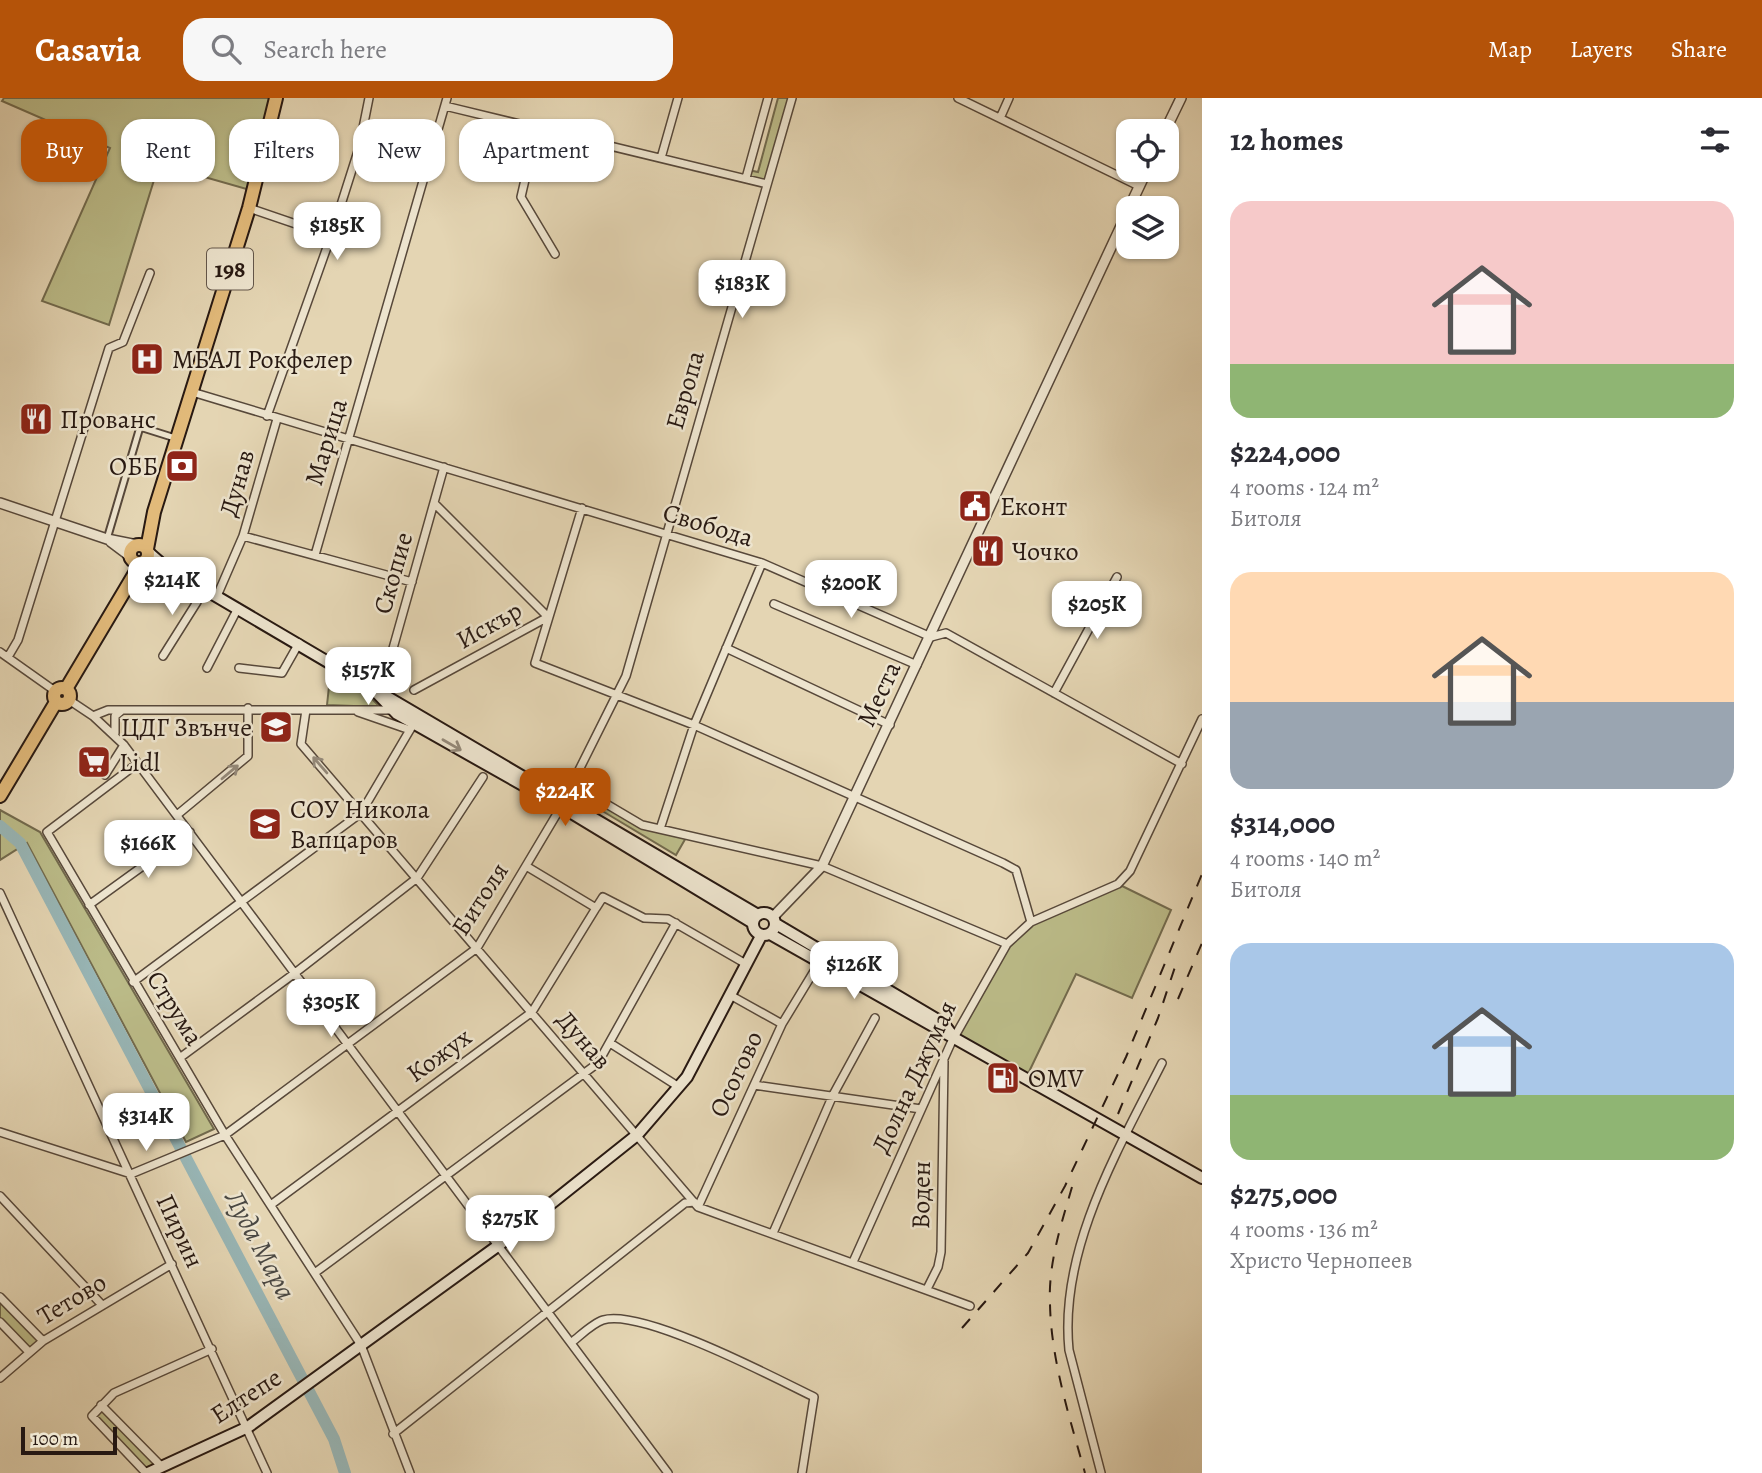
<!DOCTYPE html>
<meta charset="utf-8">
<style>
body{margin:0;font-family:Alegreya,serif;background:#f7f7f7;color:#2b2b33;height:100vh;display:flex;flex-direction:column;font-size:26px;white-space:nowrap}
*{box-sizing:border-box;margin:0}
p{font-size:23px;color:#7c7c81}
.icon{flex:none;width:38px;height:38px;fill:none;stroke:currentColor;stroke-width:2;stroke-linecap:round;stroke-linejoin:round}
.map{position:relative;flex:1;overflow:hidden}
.panel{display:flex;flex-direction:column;background:#fff;width:560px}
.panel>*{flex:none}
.hud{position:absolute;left:21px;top:21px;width:665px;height:63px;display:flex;gap:14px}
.buttons{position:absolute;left:1116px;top:21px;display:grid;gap:14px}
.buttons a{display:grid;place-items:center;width:63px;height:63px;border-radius:14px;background:#fff;box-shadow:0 2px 5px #0004;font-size:35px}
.scale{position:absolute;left:21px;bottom:18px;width:96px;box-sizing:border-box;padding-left:7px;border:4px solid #281912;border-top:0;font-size:19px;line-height:24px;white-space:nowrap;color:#281912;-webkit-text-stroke:5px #ede4ce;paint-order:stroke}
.price{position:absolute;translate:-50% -60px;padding:0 16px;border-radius:14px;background:#fff;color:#222;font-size:23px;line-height:46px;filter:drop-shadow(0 2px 4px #0008)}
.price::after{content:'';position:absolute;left:50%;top:42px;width:21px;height:16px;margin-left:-10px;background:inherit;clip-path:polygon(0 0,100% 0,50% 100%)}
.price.on{background:#b45309;color:#fff}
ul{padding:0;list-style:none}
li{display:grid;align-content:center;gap:14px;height:371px;padding:0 28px}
li span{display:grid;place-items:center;height:217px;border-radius:21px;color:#555}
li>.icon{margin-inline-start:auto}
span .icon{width:126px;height:126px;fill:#fffc;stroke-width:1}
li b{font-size:30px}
h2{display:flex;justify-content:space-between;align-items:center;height:84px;padding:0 28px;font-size:30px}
.tag{padding:0 24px;border-radius:21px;background:#fff;box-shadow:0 2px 5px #0004;font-size:24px;line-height:63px}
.tag.on{background:#b45309;color:#fff}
header{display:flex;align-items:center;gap:42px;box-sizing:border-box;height:98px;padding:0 35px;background:#b45309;color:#fff}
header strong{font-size:33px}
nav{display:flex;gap:38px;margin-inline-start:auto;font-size:24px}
.search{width:490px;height:63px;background:#f7f7f7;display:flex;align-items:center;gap:18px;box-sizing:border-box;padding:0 24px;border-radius:21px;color:#7c7c81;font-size:26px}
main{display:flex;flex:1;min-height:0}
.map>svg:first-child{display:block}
.green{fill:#bb8;stroke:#726a4d;stroke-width:2}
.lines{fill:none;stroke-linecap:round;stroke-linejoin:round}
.river{stroke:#98b6b6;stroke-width:12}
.pedestrian-casing{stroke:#57483a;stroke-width:9}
.minor-casing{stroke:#57483a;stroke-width:10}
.tertiary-casing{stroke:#57483a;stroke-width:12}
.secondary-casing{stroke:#281912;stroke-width:14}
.primary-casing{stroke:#281912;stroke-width:16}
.pedestrian{stroke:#ede4ce;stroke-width:5}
.minor{stroke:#ede4ce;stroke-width:7}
.tertiary{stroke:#ede4ce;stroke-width:9}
.secondary{stroke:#ede4ce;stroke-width:10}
.primary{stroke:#e2ba7a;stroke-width:12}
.rail{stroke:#281912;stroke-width:2;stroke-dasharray:12 12;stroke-linecap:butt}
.oneway{stroke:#948979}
.labels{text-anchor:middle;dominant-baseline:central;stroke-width:5;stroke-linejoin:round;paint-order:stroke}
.shield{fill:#ede4ce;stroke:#63564a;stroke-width:2}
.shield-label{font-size:24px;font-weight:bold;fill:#281912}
.poi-label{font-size:26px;fill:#281912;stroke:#ede4ce;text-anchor:start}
.street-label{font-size:26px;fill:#281912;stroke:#ede4ce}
.water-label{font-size:28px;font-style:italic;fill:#4a4843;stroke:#ede4ce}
</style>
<header>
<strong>Casavia</strong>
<div class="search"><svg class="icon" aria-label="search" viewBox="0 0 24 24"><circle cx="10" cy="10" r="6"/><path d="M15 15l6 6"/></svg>Search here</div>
<nav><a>Map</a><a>Layers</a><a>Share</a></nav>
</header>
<main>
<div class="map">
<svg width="1202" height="1375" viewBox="0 0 1202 1375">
<rect width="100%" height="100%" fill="#e4d5b3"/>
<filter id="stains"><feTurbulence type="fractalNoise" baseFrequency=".00286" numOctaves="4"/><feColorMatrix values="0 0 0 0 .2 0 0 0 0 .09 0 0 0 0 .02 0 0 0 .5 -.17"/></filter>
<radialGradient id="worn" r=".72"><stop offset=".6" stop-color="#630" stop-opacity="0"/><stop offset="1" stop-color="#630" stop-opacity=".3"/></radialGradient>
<!-- green -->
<path class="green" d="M4,0H271L250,92L159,66L109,227L42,203L110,50L2,3Z
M778,0H792L767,86L746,80L748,72L758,74Z
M331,570L364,593L380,609L327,607Z
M598,701L642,727L687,738L676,757L594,708Z
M0,712L40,734L214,1031L186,1044L27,745L0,762Z
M1118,786L1171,812L1132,900L1076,876L1026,980L954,939L1007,846L1031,824Z
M0,1199L43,1243L29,1254L0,1224Z
M101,1307L162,1369L148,1375L92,1318Z"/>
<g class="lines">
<!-- river -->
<path class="river" d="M0,728L20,745L334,1341L345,1375"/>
<defs>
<path id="pedestrian" d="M107,441L140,329L175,340"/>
<path id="minor" d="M958,0L1139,88
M445,8L767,86
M1001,18L1009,0
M537,30L521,99L555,156
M661,60L678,0
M746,80L768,0
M249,110L331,138
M192,294L762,465L931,539L946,535L1182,666
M267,318L331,138L359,50L369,0
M582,410L535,565L694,627L1003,765L1016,772L1031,824
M243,438L412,484
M315,457L447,0
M217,498L243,438L277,321
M774,506L917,567
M726,550L890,627
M0,554L55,593
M163,558L197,504L201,489
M8,559L18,542L109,250L123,244L150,175
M207,570L238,510
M239,570L282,575L299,545
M414,592L548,519L434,405
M381,593L444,369
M1054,595L1117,479
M69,602L93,618L124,647L668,1375
M306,612L301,646L698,1109L970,1208
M358,614L410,632
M93,618L108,612H392
M115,635V618L121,613
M138,665L47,734L225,1037L361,1247L410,1375
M105,677L124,647
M598,701L642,727L822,768L1007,846
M177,717L248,658V610
M660,731L694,627L762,465
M526,768L596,810L603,799L644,820L668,821L746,866
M0,795L267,1375
M89,807L190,734
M133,884L361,715L414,625
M730,897L782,926
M610,945L679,989
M181,959L295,875L417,780L483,679
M754,987L921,1011
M0,1034L131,1076L225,1037L477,850L558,714L626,578L792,0
M0,1098L102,1207
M272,1106L532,914L596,810
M698,1109L782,926L819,865
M773,1135L833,997L875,920
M853,1164L951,945L1007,846L1031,824L1118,786L1130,773L1202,621
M316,1174L598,965L676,825
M927,1191L938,1169L941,1154L944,963
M0,1199L43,1243
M0,1224L29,1254
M572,1244C581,1237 593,1225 603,1222C642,1210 775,1280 814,1299L802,1375
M0,1280L43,1243L172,1166
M101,1307L162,1369
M393,1336L685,1105L694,1104
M146,1375L92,1318L114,1295L212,1251
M1101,1375L1069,1252C1059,1151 1118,1052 1162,965"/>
<path id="tertiary" d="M1165,33L1181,0
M1129,110L1147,72
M0,405L107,441L137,447
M111,444L131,459
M773,819L822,768L1129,111"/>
<path id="secondary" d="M148,454L163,467L758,817
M374,592L397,616L560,708L753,825
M753 826a11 11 0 1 1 22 0a11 11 0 1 1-22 0Z
M776,826L943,925L952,937
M770,836L1202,1080
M148,1375L248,1329L499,1147L637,1037L687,979L761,838"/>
<path id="primary" d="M130 456a9 9 0 1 1 18 0a9 9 0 1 1-18 0Z
M147,451L154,414L249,110L276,0
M54 598a8 8 0 1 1 16 0a8 8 0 1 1-16 0Z
M66,591L141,465
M0,698L56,604"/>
</defs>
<!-- pedestrian casing -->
<use href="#pedestrian" class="pedestrian-casing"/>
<!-- minor casing -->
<use href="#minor" class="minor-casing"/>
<!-- tertiary casing -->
<use href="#tertiary" class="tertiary-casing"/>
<!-- secondary casing -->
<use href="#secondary" class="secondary-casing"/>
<!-- primary casing -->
<use href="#primary" class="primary-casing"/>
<!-- pedestrian -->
<use href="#pedestrian" class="pedestrian"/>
<!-- minor -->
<use href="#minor" class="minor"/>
<!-- tertiary -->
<use href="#tertiary" class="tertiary"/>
<!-- secondary -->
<use href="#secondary" class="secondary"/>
<!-- primary -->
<use href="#primary" class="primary"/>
<!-- rail -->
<path class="rail" d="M1178,901L1202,845
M1118,1016L1158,920L1176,866
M1072,1089C1061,1127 1048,1166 1050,1206C1051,1262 1070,1321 1085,1375
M962,1230L1028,1155L1065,1088L1126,959L1202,776"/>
</g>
<!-- one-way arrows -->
<defs><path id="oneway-shaft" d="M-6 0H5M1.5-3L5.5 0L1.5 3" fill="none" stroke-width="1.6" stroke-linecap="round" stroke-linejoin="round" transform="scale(1.75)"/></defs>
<g class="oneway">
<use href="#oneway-shaft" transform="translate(452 647) rotate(30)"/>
<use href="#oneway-shaft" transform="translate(320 667) rotate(-131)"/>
<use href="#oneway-shaft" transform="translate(230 674) rotate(-40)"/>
</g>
<!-- icons -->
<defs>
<symbol id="hospital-square" viewBox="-11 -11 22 22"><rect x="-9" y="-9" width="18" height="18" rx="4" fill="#8f2418" stroke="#ede4ce"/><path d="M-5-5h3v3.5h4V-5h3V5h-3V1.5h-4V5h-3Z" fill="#fff"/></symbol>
<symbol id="restaurant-square" viewBox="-11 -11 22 22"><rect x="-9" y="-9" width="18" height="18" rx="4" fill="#8f2418" stroke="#ede4ce"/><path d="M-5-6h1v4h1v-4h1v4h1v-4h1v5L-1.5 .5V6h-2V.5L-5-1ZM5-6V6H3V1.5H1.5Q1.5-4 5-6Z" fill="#fff"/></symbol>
<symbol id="bank-square" viewBox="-11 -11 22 22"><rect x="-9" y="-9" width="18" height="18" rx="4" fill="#8f2418" stroke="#ede4ce"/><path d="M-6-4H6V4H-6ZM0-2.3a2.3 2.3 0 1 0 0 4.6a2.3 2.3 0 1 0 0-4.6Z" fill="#fff"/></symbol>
<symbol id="civic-square" viewBox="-11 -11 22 22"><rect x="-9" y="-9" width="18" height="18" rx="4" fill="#8f2418" stroke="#ede4ce"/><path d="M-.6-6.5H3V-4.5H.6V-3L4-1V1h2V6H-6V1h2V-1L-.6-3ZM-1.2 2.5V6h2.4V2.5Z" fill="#fff"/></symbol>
<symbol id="school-square" viewBox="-11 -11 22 22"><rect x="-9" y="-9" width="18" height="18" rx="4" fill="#8f2418" stroke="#ede4ce"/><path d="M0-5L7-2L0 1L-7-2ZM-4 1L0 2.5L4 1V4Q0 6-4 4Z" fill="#fff"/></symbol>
<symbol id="supermarket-square" viewBox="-11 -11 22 22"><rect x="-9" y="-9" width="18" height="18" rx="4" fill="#8f2418" stroke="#ede4ce"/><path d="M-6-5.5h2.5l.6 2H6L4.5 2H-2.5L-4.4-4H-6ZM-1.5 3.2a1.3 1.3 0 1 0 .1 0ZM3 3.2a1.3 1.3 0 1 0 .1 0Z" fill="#fff"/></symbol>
<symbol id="fuel-square" viewBox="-11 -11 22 22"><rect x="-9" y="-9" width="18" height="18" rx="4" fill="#8f2418" stroke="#ede4ce"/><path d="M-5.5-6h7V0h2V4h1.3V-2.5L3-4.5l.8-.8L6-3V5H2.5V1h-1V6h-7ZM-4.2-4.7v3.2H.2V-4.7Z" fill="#fff"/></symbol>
</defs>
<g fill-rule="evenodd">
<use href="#hospital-square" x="128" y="242" width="38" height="38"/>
<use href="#restaurant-square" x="17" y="302" width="38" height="38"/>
<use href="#bank-square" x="163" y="349" width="38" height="38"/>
<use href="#civic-square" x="956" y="389" width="38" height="38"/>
<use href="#restaurant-square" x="969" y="434" width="38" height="38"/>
<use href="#school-square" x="257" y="610" width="38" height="38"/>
<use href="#supermarket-square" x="75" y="645" width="38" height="38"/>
<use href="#school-square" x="246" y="707" width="38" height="38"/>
<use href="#fuel-square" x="984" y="961" width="38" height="38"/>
</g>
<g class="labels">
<!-- shield labels -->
<rect class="shield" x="207" y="150.5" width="46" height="41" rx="5"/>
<g class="shield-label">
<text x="230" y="171">198</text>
</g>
<!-- poi labels -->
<g class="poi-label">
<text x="172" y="261">МБАЛ Рокфелер</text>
<text x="60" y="321">Прованс</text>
<text x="158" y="368" text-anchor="end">ОББ</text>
<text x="1000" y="408">Еконт</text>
<text x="1012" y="453">Чочко</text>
<text x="252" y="629" text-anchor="end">ЦДГ Звънче</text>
<text x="119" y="664">Lidl</text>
<text x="290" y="711">СОУ Никола<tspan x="290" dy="30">Вапцаров</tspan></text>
<text x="1028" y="980">OMV</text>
</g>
<!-- street labels -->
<g class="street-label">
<text transform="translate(685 292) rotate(-74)">Европа</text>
<text transform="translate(326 344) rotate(-73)">Марица</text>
<text transform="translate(237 385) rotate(-74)">Дунав</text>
<text transform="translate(708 427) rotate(17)">Свобода</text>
<text transform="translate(393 475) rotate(-74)">Скопие</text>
<text transform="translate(489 527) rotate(-29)">Искър</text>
<text transform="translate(879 596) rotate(-65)">Места</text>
<text transform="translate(480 801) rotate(-57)">Битоля</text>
<text transform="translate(175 910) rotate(58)">Струма</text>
<text transform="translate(584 942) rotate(49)">Дунав</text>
<text transform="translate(439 957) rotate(-36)">Кожух</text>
<text transform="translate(736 976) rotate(-65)">Осогово</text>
<text transform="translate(914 979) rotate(-65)">Долна Джумая</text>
<text transform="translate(921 1097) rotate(-89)">Воден</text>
<text transform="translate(180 1133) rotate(65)">Пирин</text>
<text transform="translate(72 1201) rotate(-31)">Тетово</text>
<text transform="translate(246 1298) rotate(-33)">Елтепе</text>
</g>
<!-- water labels -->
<g class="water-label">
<text transform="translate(260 1147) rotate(62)">Луда Мара</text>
</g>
</g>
<rect width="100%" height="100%" filter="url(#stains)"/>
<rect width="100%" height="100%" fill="url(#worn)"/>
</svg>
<div class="buttons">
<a><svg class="icon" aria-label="locate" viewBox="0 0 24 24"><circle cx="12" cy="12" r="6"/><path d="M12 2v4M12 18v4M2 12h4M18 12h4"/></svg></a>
<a><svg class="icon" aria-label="layers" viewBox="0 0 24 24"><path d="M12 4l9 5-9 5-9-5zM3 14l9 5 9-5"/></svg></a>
</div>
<div class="scale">100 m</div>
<b class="price" style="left:337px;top:164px">$185K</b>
<b class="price" style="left:742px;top:222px">$183K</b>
<b class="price" style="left:172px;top:519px">$214K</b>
<b class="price" style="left:851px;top:522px">$200K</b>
<b class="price" style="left:1097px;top:543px">$205K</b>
<b class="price" style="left:368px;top:609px">$157K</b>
<b class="price on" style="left:565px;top:730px">$224K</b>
<b class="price" style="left:148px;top:782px">$166K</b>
<b class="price" style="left:854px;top:903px">$126K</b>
<b class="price" style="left:331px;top:941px">$305K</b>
<b class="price" style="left:146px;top:1055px">$314K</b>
<b class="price" style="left:510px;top:1157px">$275K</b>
<div class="hud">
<a class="tag on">Buy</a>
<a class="tag">Rent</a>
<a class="tag">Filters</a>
<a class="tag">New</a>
<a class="tag">Apartment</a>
</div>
</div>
<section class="panel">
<h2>12 homes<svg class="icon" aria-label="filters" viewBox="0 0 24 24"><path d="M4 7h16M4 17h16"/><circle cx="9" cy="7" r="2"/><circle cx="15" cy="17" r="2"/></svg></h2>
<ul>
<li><span style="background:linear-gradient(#f6c9c9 75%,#8fb573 0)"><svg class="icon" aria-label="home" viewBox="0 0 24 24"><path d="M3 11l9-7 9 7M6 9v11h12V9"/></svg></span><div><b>$224,000</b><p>4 rooms · 124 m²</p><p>Битоля</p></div></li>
<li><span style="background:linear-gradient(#ffd9b3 60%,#9aa5b1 0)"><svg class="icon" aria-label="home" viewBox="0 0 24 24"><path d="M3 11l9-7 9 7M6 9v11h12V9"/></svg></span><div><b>$314,000</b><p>4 rooms · 140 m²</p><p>Битоля</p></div></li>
<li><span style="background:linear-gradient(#a9c7e8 70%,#8fb573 0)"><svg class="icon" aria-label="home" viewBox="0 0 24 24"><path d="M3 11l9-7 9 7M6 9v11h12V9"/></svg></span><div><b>$275,000</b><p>4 rooms · 136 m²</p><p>Христо Чернопеев</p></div></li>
</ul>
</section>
</main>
